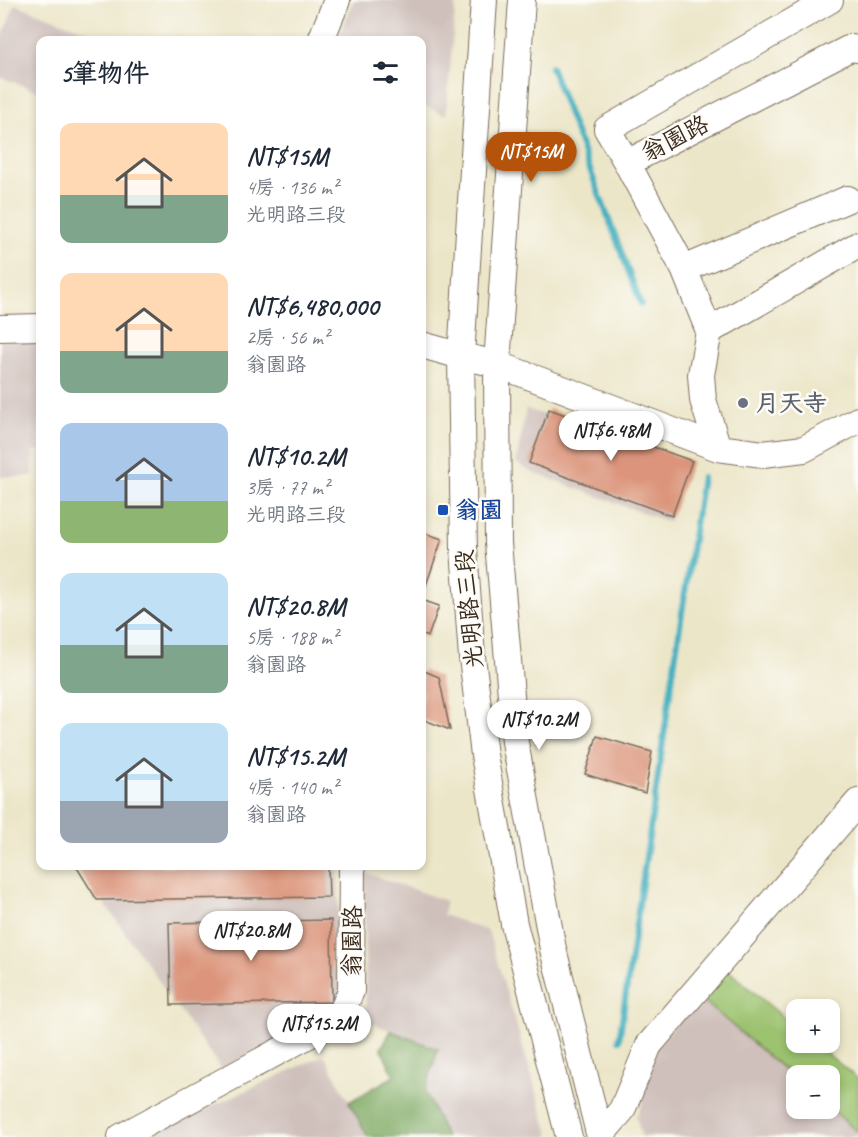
<!DOCTYPE html>
<html lang="zh-TW">
<meta charset="utf-8">
<style>
body{margin:0;font-family:Caveat,"LXGW WenKai TC",sans-serif;background:#f6f6f7;color:#1f2937;height:100vh;display:flex;flex-direction:column;font-size:22px;white-space:nowrap}
*{box-sizing:border-box;margin:0}
p{font-size:20px;color:#747a83}
.icon{flex:none;width:33px;height:33px;fill:none;stroke:currentColor;stroke-width:2;stroke-linecap:round;stroke-linejoin:round}
.map{position:relative;flex:1;overflow:hidden}
.sheet{position:absolute;left:36px;top:36px;width:390px;height:834px;display:flex;flex-direction:column;background:#fff;border-radius:12px;box-shadow:0 3px 9px #0003}
.sheet>*{flex:none}
.fabs{position:absolute;left:786px;top:999px;display:grid;gap:12px}
.fabs a{display:grid;place-items:center;width:54px;height:54px;border-radius:12px;background:#fff;box-shadow:0 3px 9px #0003;font-size:30px}
.price{position:absolute;translate:-50% -51px;padding:0 14px;border-radius:21px;background:#fff;color:#222;font-size:20px;line-height:39px;filter:drop-shadow(0 2px 3px #0008)}
.price::after{content:'';position:absolute;left:50%;top:36px;width:18px;height:14px;margin-left:-9px;background:inherit;clip-path:polygon(0 0,100% 0,50% 100%)}
.price.selected{background:#b45309;color:#fff}
ul{padding:0;list-style:none}
li{display:flex;align-items:center;gap:18px;height:150px;padding:0 24px}
li span{display:grid;place-items:center;flex:none;width:168px;height:120px;border-radius:12px;color:#555}
li>.icon{margin-inline-start:auto}
span .icon{width:72px;height:72px;fill:#fffc;stroke-width:1}
li b{font-size:26px}
h2{display:flex;justify-content:space-between;align-items:center;height:72px;padding:0 24px;font-size:26px}
.map>svg:first-child{display:block}
.industrial{fill:#cfc0bb}
.green{fill:#9cc36f;stroke:#6c7646;stroke-width:1.5}
.forest{fill:#7da962;stroke:#5c6a40;stroke-width:1.5}
.lines{fill:none;stroke-linecap:round;stroke-linejoin:round}
.stream{stroke:#44b1c0;stroke-width:6}
.building{fill:#dc957b}
.minor-casing{stroke:#796c5a;stroke-width:28}
.minor{stroke:#fff;stroke-width:26}
.worship-dot{fill:#6b7280;stroke:#fdfcf7;stroke-width:2}
.transit-dot{fill:#1a4fb4;stroke:#fdfcf7;stroke-width:2}
.labels{text-anchor:middle;dominant-baseline:central;stroke-width:5;stroke-linejoin:round;paint-order:stroke}
.street-label{font-size:24px;fill:#3b2a1e;stroke:#fdfcf7}
.worship-label{font-size:24px;font-weight:bold;fill:#5b616d;stroke:#fdfcf7;text-anchor:start}
.transit-label{font-size:24px;font-weight:bold;fill:#164399;stroke:#fdfcf7;text-anchor:start}
</style>
<div class="map">
<svg width="858" height="1137" viewBox="0 0 858 1137">
<rect width="100%" height="100%" fill="#fdfcf7"/>
<filter id="ink" filterUnits="userSpaceOnUse"><feTurbulence type="fractalNoise" baseFrequency=".0167" numOctaves="2"/><feDisplacementMap in="SourceGraphic" scale="12" xChannelSelector="R" yChannelSelector="G"/><feConvolveMatrix kernelMatrix="1 2 1 2 8 2 1 2 1" color-interpolation-filters="sRGB"/></filter>
<filter id="wash" filterUnits="userSpaceOnUse"><feTurbulence type="fractalNoise" baseFrequency=".008" numOctaves="4" result="noise"/><feDisplacementMap in="SourceGraphic" scale="24" xChannelSelector="R" yChannelSelector="G"/><feGaussianBlur stdDeviation="1.35" result="paint"/><feColorMatrix in="noise" values="0 0 0 0 0 0 0 0 0 0 0 0 0 0 0 0 0 1.4 0 .05"/><feComposite in="paint" operator="in"/></filter>
<g filter="url(#wash)">
<rect width="100%" height="100%" fill="#ece6c9"/>
<!-- industrial -->
<path class="industrial" d="M354,0H456L446,115L422,105V40H337Z
M15,4L110,40H40V92L0,77V42Z
M0,340H40V450L33,451V476L0,477Z
M526,409L686,460L669,522L531,472L516,463Z
M78,866H338L340,1003L334,1012L221,1069Z
M364,872L446,901L443,915L488,931L550,1137H446L425,1091L438,1049L366,1021Z
M698,996L796,1080V1108H830L858,1132V1137H642L636,1117L643,1103L639,1084L642,1066Z
M324,1055L368,1137H144Z"/>
<!-- green -->
<path class="green" d="M723,966L796,1028V1042L814,1043L858,1079V1132L830,1108V1076H796V1080L698,996Z"/>
<!-- forest -->
<path class="forest" d="M391,1031L438,1049L425,1091L446,1137H368L349,1102L394,1076L381,1048Z"/>
<g class="lines">
<!-- stream -->
<path class="stream" d="M551,67L641,304
M619,1040L702,477"/>
</g>
<g id="blocks">
<!-- building -->
<path class="building" d="M549,409L692,461L672,516L529,463Z
M422,532L442,539L422,597Z
M422,600L439,606L428,637L422,634Z
M422,670L439,677L450,730L422,719Z
M597,736L652,752L645,793L585,774Z
M76,866H328L329,897L97,900Z
M331,920L332,1002L171,1005L169,923Z"/>
</g>
</g>
<g filter="url(#ink)">
<use href="#blocks" fill-opacity="0" stroke="#796c5a" stroke-width="1.5"/>
<g class="lines">
<defs>
<path id="minor" d="M484,0L461,356L464,549L472,657L484,755L514,924L569,1137
M522,0L497,364L498,543L515,742L553,949L600,1137
M321,40L337,0
M627,163L607,129L830,0
M684,269L848,199
M0,328L40,327
M709,331L858,245
M422,345L461,356L497,364L718,448L763,454L804,449L858,420
M718,448L703,400L701,375L709,331L684,269L627,163L850,48L858,49
M600,1136L622,1110L649,1045L858,802
M121,1137L329,1024L343,1009L351,991L352,866"/>
</defs>
<!-- minor casing -->
<use href="#minor" class="minor-casing"/>
<!-- minor -->
<use href="#minor" class="minor"/>
</g>
</g>
<!-- markers -->
<circle class="worship-dot" cx="743" cy="403" r="6"/>
<rect class="transit-dot" x="437" y="504" width="12" height="12" rx="3"/>
<g class="labels">
<!-- street labels -->
<g class="street-label">
<text transform="translate(675 138) rotate(-27)">翁園路</text>
<text transform="translate(469 609) rotate(-95)">光明路三段</text>
<text transform="translate(352 941) rotate(-89)">翁園路</text>
</g>
<!-- worship labels -->
<g class="worship-label">
<text x="755" y="403">月天寺</text>
</g>
<!-- transit labels -->
<g class="transit-label">
<text x="455" y="510">翁園</text>
</g>
</g>
</svg>
<div class="fabs">
<a>+</a>
<a>−</a>
</div>
<b class="price selected" style="left:531px;top:183px">NT$15M</b>
<b class="price" style="left:611px;top:462px">NT$6.48M</b>
<b class="price" style="left:539px;top:751px">NT$10.2M</b>
<b class="price" style="left:251px;top:962px">NT$20.8M</b>
<b class="price" style="left:319px;top:1055px">NT$15.2M</b>
<section class="sheet">
<h2>5筆物件<svg class="icon" aria-label="filters" viewBox="0 0 24 24"><path d="M4 7h16M4 17h16"/><circle cx="9" cy="7" r="2"/><circle cx="15" cy="17" r="2"/></svg></h2>
<ul>
<li><span style="background:linear-gradient(#ffd9b3 60%,#7fa58c 0)"><svg class="icon" aria-label="home" viewBox="0 0 24 24"><path d="M3 11l9-7 9 7M6 9v11h12V9"/></svg></span><div><b>NT$15M</b><p>4房 · 136 m²</p><p>光明路三段</p></div></li>
<li><span style="background:linear-gradient(#ffd9b3 65%,#7fa58c 0)"><svg class="icon" aria-label="home" viewBox="0 0 24 24"><path d="M3 11l9-7 9 7M6 9v11h12V9"/></svg></span><div><b>NT$6,480,000</b><p>2房 · 56 m²</p><p>翁園路</p></div></li>
<li><span style="background:linear-gradient(#a9c7e8 65%,#8fb573 0)"><svg class="icon" aria-label="home" viewBox="0 0 24 24"><path d="M3 11l9-7 9 7M6 9v11h12V9"/></svg></span><div><b>NT$10.2M</b><p>3房 · 77 m²</p><p>光明路三段</p></div></li>
<li><span style="background:linear-gradient(#bfe0f5 60%,#7fa58c 0)"><svg class="icon" aria-label="home" viewBox="0 0 24 24"><path d="M3 11l9-7 9 7M6 9v11h12V9"/></svg></span><div><b>NT$20.8M</b><p>5房 · 188 m²</p><p>翁園路</p></div></li>
<li><span style="background:linear-gradient(#bfe0f5 65%,#9aa5b1 0)"><svg class="icon" aria-label="home" viewBox="0 0 24 24"><path d="M3 11l9-7 9 7M6 9v11h12V9"/></svg></span><div><b>NT$15.2M</b><p>4房 · 140 m²</p><p>翁園路</p></div></li>
</ul>
</section>
</div>
